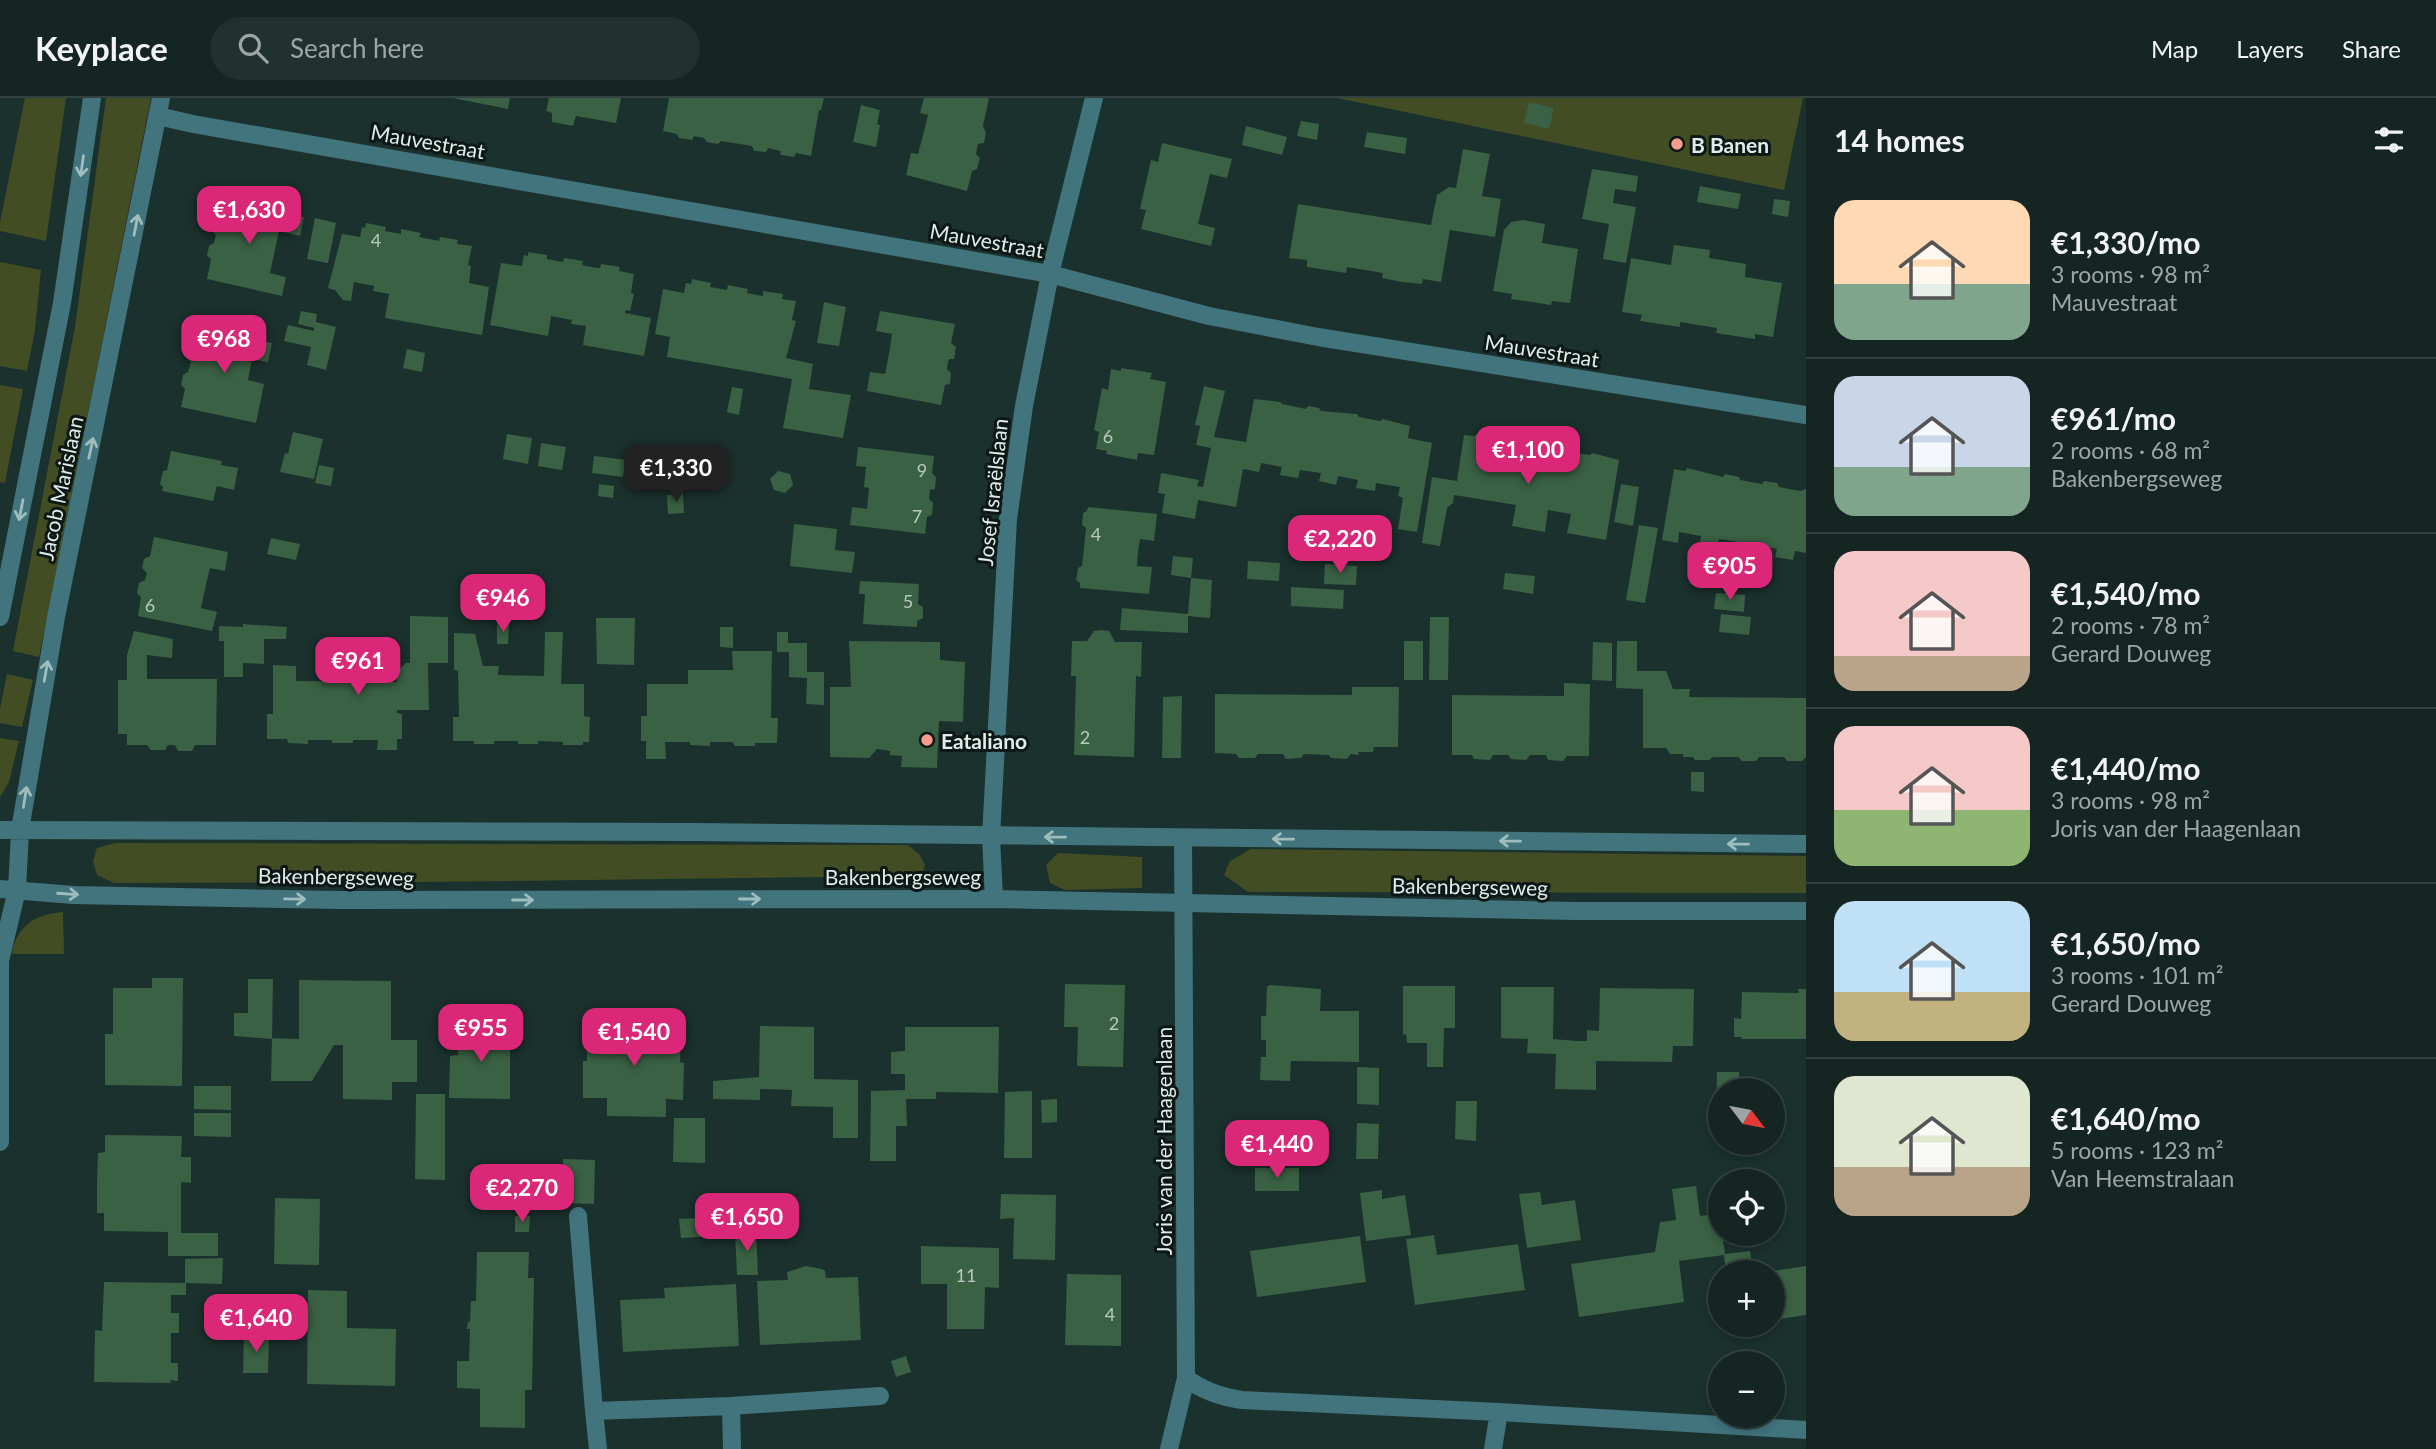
<!DOCTYPE html>
<meta charset="utf-8">
<style>
body{margin:0;font-family:Lato,sans-serif;background:#21312f;color:#f1f3f6;height:100vh;display:flex;flex-direction:column;font-size:26px;white-space:nowrap}
*{box-sizing:border-box;margin:0}
p{font-size:23px;color:#9da5a5}
.icon{flex:none;width:38px;height:38px;fill:none;stroke:currentColor;stroke-width:2;stroke-linecap:round;stroke-linejoin:round}
.map{position:relative;flex:1;overflow:hidden}
.drawer{display:flex;flex-direction:column;background:#142522;width:630px}
.drawer>*{flex:none}
.needle{width:46px;rotate:122deg}
.fabs{position:absolute;left:1708px;top:980px;display:grid;gap:14px}
.fabs a{display:grid;place-items:center;width:77px;height:77px;border-radius:50%;background:#142522;box-shadow:0 4px 10px #0003,0 0 0 2px #334240;font-size:35px}
.price{position:absolute;translate:-50% -60px;padding:0 16px;border-radius:14px;background:#db2777;color:#fff;font-size:23px;line-height:46px;filter:drop-shadow(0 2px 4px #0008)}
.price::after{content:'';position:absolute;left:50%;top:42px;width:21px;height:16px;margin-left:-10px;background:inherit;clip-path:polygon(0 0,100% 0,50% 100%)}
.price.selected{background:#222;color:#fff}
ul{padding:0;list-style:none}
li{display:flex;align-items:center;gap:21px;height:175px;padding:0 28px}
li+li{border-top:2px solid #334240}
li span{display:grid;place-items:center;flex:none;width:196px;height:140px;border-radius:21px;color:#555}
li>.icon{margin-inline-start:auto}
span .icon{width:84px;height:84px;fill:#fffc;stroke-width:1}
li b{font-size:30px}
h2{display:flex;justify-content:space-between;align-items:center;height:84px;padding:0 28px;font-size:30px}
header{display:flex;align-items:center;gap:42px;box-sizing:border-box;height:98px;padding:0 35px;background:#142522;border-bottom:2px solid #334240}
header strong{font-size:33px}
nav{display:flex;gap:38px;margin-inline-start:auto;font-size:24px}
.search{width:490px;height:63px;background:#21312f;display:flex;align-items:center;gap:18px;box-sizing:border-box;padding:0 24px;border-radius:38px;color:#9da5a5;font-size:26px}
main{display:flex;flex:1;min-height:0}
.map>svg:first-child{display:block}
.green{fill:#424d24}
.building{fill:#3a6143}
.lines{fill:none;stroke-linecap:round;stroke-linejoin:round}
.minor{stroke:#41747d;stroke-width:18}
.tertiary{stroke:#41747d;stroke-width:18}
.oneway{stroke:#a0bdbe}
.poi-dot{fill:#f49d8c;stroke:#0d1715;stroke-width:2.5}
.labels{text-anchor:middle;dominant-baseline:central;stroke-width:6;stroke-linejoin:round;paint-order:stroke}
.number-label{font-size:18px;fill:#b6cac0}
.street-label{font-size:21px;fill:#dfedea;stroke:#0d1715}
.poi-label{font-size:21px;font-weight:bold;fill:#dfedea;stroke:#0d1715;text-anchor:start}
</style>
<header>
<strong>Keyplace</strong>
<div class="search"><svg class="icon" aria-label="search" viewBox="0 0 24 24"><circle cx="10" cy="10" r="6"/><path d="M15 15l6 6"/></svg>Search here</div>
<nav><a>Map</a><a>Layers</a><a>Share</a></nav>
</header>
<main>
<div class="map">
<svg width="1806" height="1351" viewBox="0 0 1806 1351">
<rect width="100%" height="100%" fill="#1b312d"/>
<!-- green -->
<path class="green" d="M25,0H66L46,143L0,133V124Z
M106,0H151L39,559L13,553L75,229Z
M1337,0H1803L1784,92Z
M0,164L41,172L35,232L27,273L0,268Z
M0,287L23,291L5,385L0,384Z
M7,576L33,582L22,629L0,625V611Z
M0,640L19,643L9,684L0,699Z
M115,745L908,747L919,756L925,767L921,779L907,778L424,784L114,785L97,777L93,763L97,750Z
M1251,751L1806,758V795L1248,794L1224,777L1230,763Z
M1058,755L1142,759V790L1065,792L1050,785L1046,767Z
M63,814L64,856H12C16,828 36,816 63,814Z"/>
<!-- building -->
<path class="building" d="M453,0H510L508,11Z
M549,0H621L616,25L576,18L573,28L552,24V15L546,13Z
M669,0H824L821,12H819L811,58L796,55L794,59L781,57L780,53L768,50L766,54L754,53L752,48L721,43L718,46L707,44L704,40L694,38L692,42L679,40L677,36L663,33Z
M924,0H989L983,28L986,35L984,45L978,46L976,56L980,60L977,71L972,73L967,93L906,77L911,55L918,56L923,37L928,17L920,15Z
M1529,4L1554,10L1549,31L1524,25Z
M861,7L880,12L877,26L880,27L876,49L853,44Z
M1301,23L1319,26L1317,42L1297,38Z
M1246,28L1287,39L1282,57L1242,47Z
M1367,34L1407,40L1405,56L1364,49Z
M1162,45L1232,61L1227,80L1210,76L1198,126L1215,130L1211,148L1141,131L1146,112L1140,111L1151,62L1158,64Z
M1463,51L1490,56L1482,98L1501,101L1495,139L1450,132L1441,184L1423,181L1422,186L1402,184L1382,180L1383,175L1347,169L1346,175L1307,169V162L1289,160L1298,106L1431,127L1437,97L1449,89L1456,90Z
M1592,71L1638,78L1636,94L1615,91L1613,105L1636,109L1626,165L1603,161L1609,126L1582,121Z
M1700,88L1741,96L1738,111L1697,104Z
M224,101L304,119L300,138L279,133L270,175L286,179L282,198L207,181L211,161L207,158L209,148L214,145L216,137L212,133L215,121L220,120Z
M1774,101L1790,103L1788,119L1772,116Z
M315,120L336,125L328,165L307,161Z
M1523,122L1545,126L1542,145L1578,151L1570,205L1552,203L1551,207L1532,204L1511,201L1512,196L1493,193L1504,132L1511,124Z
M366,125L386,129L385,133L401,136V131L421,135L419,139L439,143L440,139L458,142L457,146L472,148L468,167L471,168L469,185L489,189L482,237L385,220L389,196L373,193L374,188L354,184L351,203L343,202L335,192L328,190L342,136L360,139L362,129L365,130Z
M1674,147L1710,152L1709,160L1746,166L1745,179L1782,185L1773,239L1755,236V241L1716,235L1717,230L1680,224V229L1640,223L1642,217L1622,214L1631,160L1671,167Z
M528,154L547,157V161L563,164L564,160L583,163L582,167L597,170H600L601,166L620,169L619,173L634,176L631,195L634,196L630,213L626,212L625,215L651,220L644,258L583,247L586,228L571,226L572,222L551,218L548,238L490,227L501,165L522,168L524,157L528,158Z
M692,181L711,185L710,189L727,192L728,187L748,191L747,195L763,198V193L783,196L782,201L796,203L792,222L796,223L786,260L813,266L809,291L851,297L843,340L783,330L792,281L667,259L670,239L655,236L663,191L684,195L686,185L691,186Z
M824,204L846,209L839,248L817,245Z
M301,213L317,216L316,224L336,229L326,272L307,267L311,249L284,243L288,227L314,233V230L298,226Z
M880,213L955,226L951,245L956,249L954,261H949L948,264L947,271L951,275L950,286L945,287L941,307L867,293L870,274L885,276L889,256L892,236L876,233Z
M198,229L272,245L268,264L252,261L248,282L264,286L256,325L181,309L185,291L181,287L183,277L188,274L191,264L187,260L189,250L194,248Z
M407,251L425,255L422,274L403,270Z
M1121,270L1152,275L1150,281L1166,284L1154,357L1138,355L1137,362L1106,356L1107,353L1096,351L1099,334L1094,332L1102,290L1108,292L1111,271L1121,273Z
M1204,288L1225,293L1214,339L1246,344L1254,301L1280,304L1282,306L1306,311L1308,308L1319,310L1321,313L1357,316L1359,319L1380,323L1383,321L1410,328L1408,340L1432,345L1417,434L1398,431L1403,400L1398,398L1400,389L1376,385L1375,393L1356,390L1358,382L1338,378L1336,387L1319,383L1321,375L1300,372L1298,380L1280,377L1282,369L1261,365L1259,374L1243,371L1236,409L1198,402L1195,421L1162,415L1165,396L1158,395L1161,375L1199,382L1197,388L1203,389L1211,350L1196,347L1200,328L1195,327Z
M732,289L743,291L739,317L727,314Z
M293,334L323,341L314,381L280,374L285,355L288,356Z
M507,336L532,340L528,366L503,361Z
M1477,336L1491,338L1492,341L1528,345L1529,347L1552,351L1554,349L1567,351L1568,354L1590,357L1592,355L1619,362L1606,442L1567,435L1571,416L1548,412L1545,434L1512,428L1516,407L1454,397L1453,405L1447,410L1440,448L1422,445L1432,379L1457,383L1464,337L1474,338Z
M541,345L566,349L562,372L538,368Z
M858,349L934,358L932,375L936,379L935,391L930,392L929,401L933,405L932,417L927,419L925,436L850,427L852,409L867,411L869,390L864,389L866,369L856,368Z
M171,353L222,363L221,367L238,370L234,392L217,388L213,403L162,393L163,389L160,386L163,373L167,372Z
M594,358L626,362L623,379L592,375Z
M653,364L687,368L685,385L651,382Z
M319,367L334,370L331,388L315,385Z
M1687,370L1723,379L1725,376L1739,379L1740,382L1762,386L1764,383L1777,385L1779,389L1789,391L1801,393L1806,391V455L1795,453L1793,462L1775,459L1777,451L1757,447L1755,456L1738,453L1739,444L1719,441L1717,449L1700,446L1701,438L1679,434L1678,445L1662,442L1674,371L1685,373Z
M778,373L790,376L793,387L785,395L774,392L770,381Z
M599,386L614,388L613,400L598,398Z
M1621,386L1639,389L1633,428L1614,424Z
M683,396L684,415L668,416L667,397Z
M1088,409L1157,416L1154,443L1140,441L1138,454L1137,468L1152,469L1149,496L1080,490V485L1076,482L1078,470L1082,468L1084,450L1086,430L1082,427L1083,415L1087,413Z
M794,426L837,431L835,452L855,454L852,475L790,468Z
M1639,427L1658,430L1645,505L1626,502Z
M154,439L228,454L225,473L210,470L205,491L201,510L217,514L212,533L138,518L141,499L137,495L139,485L145,482L147,475L142,470L144,461L150,458Z
M271,440L300,446L296,462L267,456Z
M1173,458L1193,460L1191,480L1171,477Z
M1248,463L1280,465L1279,483L1247,481Z
M1325,466L1357,468L1356,487L1324,486Z
M1505,475L1535,478L1533,496L1503,491Z
M1191,480L1212,482L1210,520L1188,518V535L1120,532L1122,510L1188,516Z
M860,483L919,486L918,506L923,509V520L917,523V529L863,526L865,496H859Z
M1291,489L1344,492L1343,511L1291,508Z
M1716,495L1745,497L1744,514L1714,511Z
M1721,516L1751,519L1749,537L1719,534Z
M410,518L448,519V565H428L429,612H397V615L402,616V641H397V652H377L378,642H353V645H332V642H308V646L288,645L287,641H267V616H273V567L296,568V583L397,584V573L406,565H410Z
M1430,519H1449L1448,582H1429Z
M596,520H635L634,567L597,566Z
M497,525L509,526L508,546H497Z
M243,526L287,529L286,541H264V566L243,565V579H224V543H219V528L243,529Z
M720,529H733V550L720,549Z
M1101,532L1109,533L1115,544H1142L1141,579L1136,578L1134,659L1074,657L1076,578H1071L1072,543H1087L1094,533Z
M134,533L173,541L172,560L147,557V581H217L216,647H195L192,653H178L175,647H168L165,652H151L147,647H127V636H118V582H127V557Z
M545,534H563L561,586H584V618L590,619L589,644H583V647H563V644L538,643V646H518V643H494V646H474V643H453V619H459L458,573L454,572V535L475,536L483,568H499L498,577L544,578Z
M777,534H788V545H807V574H824V607L806,606L807,580L789,579V554H777Z
M849,543L940,544V562L965,564L963,624L939,623L937,670L901,669L902,658L890,657V653L877,651L869,660L830,659V589H851Z
M1404,543H1423V582H1404Z
M1617,543H1637V573H1666L1673,591H1690L1689,599L1806,600V659L1802,663H1787L1784,659H1759L1756,663H1742L1738,659H1713L1709,662H1695L1693,659H1683V656H1670L1666,650H1643V591L1616,590Z
M1593,544L1612,545V583L1592,582Z
M732,553H772L771,620H778L777,645H755V648H735L732,644H710V648L690,647V644H665L666,661H646V643H641V618H647V586H688V572H733Z
M1564,585L1590,586L1589,658H1567L1563,663L1548,662L1546,657H1530L1526,662L1511,661L1508,657H1493L1490,662L1474,661L1472,657H1452V597L1564,598Z
M1352,589H1399L1398,649H1374L1373,654H1358L1359,657L1351,656L1347,661L1331,660L1329,657L1304,656L1301,660L1286,661L1283,656H1258L1255,660H1239L1236,656L1215,655V596L1352,597Z
M1182,598L1181,660H1162L1163,599Z
M1691,674H1704V694L1691,693Z
M152,880H183L182,988L105,987V936H113V890H152Z
M248,881H273L272,941L234,938V915H248Z
M299,882L391,883V942H417V984H392V1002L343,1001V947H334L312,983H271L272,940L299,941Z
M1065,886L1125,887L1123,969L1077,968L1078,929H1064Z
M1270,887L1321,891L1320,913H1359V964L1291,963L1290,983L1260,982L1261,959H1266V942H1261V918H1266L1267,889Z
M1403,888H1455V930H1444L1443,969H1427V945H1407L1406,936L1403,937Z
M1501,889H1554L1553,941L1576,943H1587V932L1599,933L1600,890L1694,891L1693,948H1673L1672,964L1596,963V992L1555,991L1556,956L1527,955L1528,941L1501,940Z
M1798,891H1806V941H1741L1742,939H1734V920L1741,921L1742,894L1799,895Z
M458,924H482V934H510V1001L449,1000L450,958L458,957Z
M587,925L681,927L680,964L684,965L683,1002L666,1001V1019L607,1018V1000H583V963H587Z
M760,928L814,929V981L858,982V1040H833V1009L791,1008L792,992L760,991V1002L713,1001V983L759,979Z
M905,929H999L998,995L936,994V1001H906L907,1028H896V1063H870L871,993L905,992V976H891V954L905,953Z
M1357,969L1379,970V1007L1357,1006Z
M1717,974H1739V992H1720V1023H1716Z
M194,988H231V1012L194,1011Z
M1032,993V1060H1004L1005,994Z
M416,996H445V1082L415,1081Z
M1057,1001V1024L1042,1025L1041,1002Z
M1456,1003H1477L1476,1043L1455,1041Z
M194,1015H231V1039L194,1038Z
M674,1020H705V1065L673,1064Z
M1357,1025L1379,1026L1378,1061H1356Z
M105,1037L182,1038L181,1059H191V1085L181,1084V1135H218V1158H168V1134L104,1133V1115H97V1085L98,1055L105,1054Z
M563,1061L595,1062L594,1106L562,1105Z
M1255,1070H1299V1093H1255Z
M1696,1088L1700,1118L1720,1115V1136H1735V1141L1723,1142L1725,1156L1750,1153L1753,1174H1726L1724,1157L1679,1163L1684,1204L1579,1219L1571,1166L1655,1154L1660,1124L1676,1122L1672,1091Z
M1382,1092V1101L1405,1097L1411,1137L1366,1143L1360,1095Z
M1540,1094L1542,1107L1575,1102L1581,1142L1527,1150L1519,1096Z
M1001,1096L1056,1097L1055,1162L1013,1161L1014,1120L1000,1121Z
M275,1100L320,1101L319,1167L274,1166Z
M515,1118H530L529,1134H515Z
M732,1118L733,1137L681,1140L679,1121Z
M756,1133L758,1177H737L735,1134Z
M1434,1137L1437,1157L1518,1146L1525,1192L1415,1207L1406,1141Z
M1360,1138L1366,1184L1257,1199L1250,1153Z
M921,1148L999,1150V1190L985,1189L984,1231H947V1186H921Z
M477,1154H529L528,1180H534L532,1292H525V1330L480,1329V1291L457,1290V1263H469L470,1231H467L468,1224H470L471,1203H476Z
M223,1160L222,1186L186,1185V1197H171V1215H179V1235H171V1265H178V1283L170,1282L171,1285L94,1284L95,1232L102,1233L104,1184L185,1185V1161Z
M806,1168L822,1171L825,1173L826,1180L858,1179L861,1242L760,1247L757,1183L788,1182L787,1174Z
M1806,1168V1217L1773,1222V1173Z
M1067,1176L1121,1177V1248L1065,1247Z
M736,1186L739,1248L623,1254L620,1202L665,1200L664,1190Z
M308,1192L347,1193V1230L396,1231L395,1288L307,1286Z
M244,1237H269L268,1275H243Z
M906,1258L911,1274L896,1279L891,1263Z"/>
<g class="lines">
<!-- minor -->
<path class="minor" d="M158,18L193,26L1050,176L1209,218L1318,239L1806,317
M994,801L991,739L1008,421L1024,308L1050,176L1094,0
M0,1044V863L17,792
M578,1118L594,1313
M1186,1280C1203,1293 1221,1299 1242,1302L1499,1314L1806,1332
M731,1308L732,1351
M598,1351L594,1313L731,1308L880,1298
M1169,1351L1186,1280L1183,740
M1493,1351L1499,1314"/>
<!-- tertiary -->
<path class="tertiary" d="M0,519L62,205L92,0
M0,732L693,734L1806,746
M0,791L73,797L340,802L994,801L1576,813H1806
M17,792L20,732L56,519L161,0"/>
</g>
<!-- one-way arrows -->
<defs><path id="oneway-shaft" d="M-6 0H5M1.5-3L5.5 0L1.5 3" fill="none" stroke-width="1.6" stroke-linecap="round" stroke-linejoin="round" transform="scale(1.75)"/></defs>
<g class="oneway">
<use href="#oneway-shaft" transform="translate(82 68) rotate(98)"/>
<use href="#oneway-shaft" transform="translate(136 127) rotate(-79)"/>
<use href="#oneway-shaft" transform="translate(91 350) rotate(-78)"/>
<use href="#oneway-shaft" transform="translate(21 412) rotate(101)"/>
<use href="#oneway-shaft" transform="translate(46 573) rotate(-80)"/>
<use href="#oneway-shaft" transform="translate(25 699) rotate(-81)"/>
<use href="#oneway-shaft" transform="translate(1055 739) rotate(-179)"/>
<use href="#oneway-shaft" transform="translate(1283 741) rotate(-179)"/>
<use href="#oneway-shaft" transform="translate(1510 743) rotate(-179)"/>
<use href="#oneway-shaft" transform="translate(1738 746) rotate(-179)"/>
<use href="#oneway-shaft" transform="translate(68 796) rotate(4)"/>
<use href="#oneway-shaft" transform="translate(295 801) rotate(1)"/>
<use href="#oneway-shaft" transform="translate(750 801)"/>
<use href="#oneway-shaft" transform="translate(523 802)"/>
</g>
<!-- markers -->
<g class="poi-dot">
<circle cx="1677" cy="46" r="7"/>
<circle cx="927" cy="642" r="7"/>
</g>
<g class="labels">
<!-- number labels -->
<g class="number-label">
<text x="376" y="142">4</text>
<text x="1108" y="338">6</text>
<text x="922" y="372">9</text>
<text x="917" y="418">7</text>
<text x="1096" y="436">4</text>
<text x="908" y="503">5</text>
<text x="150" y="507">6</text>
<text x="1085" y="639">2</text>
<text x="1114" y="925">2</text>
<text x="966" y="1177">11</text>
<text x="1110" y="1216">4</text>
</g>
<!-- street labels -->
<g class="street-label">
<text transform="translate(428 43) rotate(10)">Mauvestraat</text>
<text transform="translate(987 142) rotate(10)">Mauvestraat</text>
<text transform="translate(1542 252) rotate(9)">Mauvestraat</text>
<text transform="translate(60 390) rotate(-78)">Jacob Marislaan</text>
<text transform="translate(992 394) rotate(-84)">Josef Israëlslaan</text>
<text transform="translate(336 778) rotate(1)">Bakenbergseweg</text>
<text x="903" y="778">Bakenbergseweg</text>
<text transform="translate(1470 788) rotate(1)">Bakenbergseweg</text>
<text transform="translate(1163 1043) rotate(-90)">Joris van der Haagenlaan</text>
</g>
<!-- poi labels -->
<g class="poi-label">
<text x="1691" y="46">B Banen</text>
<text x="941" y="642">Eataliano</text>
</g>
</g>
</svg>
<div class="fabs">
<a><svg class="needle" viewBox="-14 -14 28 28"><path d="M0-13l5 13h-10z" fill="#e53935"/><path d="M0 13l5-13h-10z" fill="#9da5a5"/></svg></a>
<a><svg class="icon" aria-label="locate" viewBox="0 0 24 24"><circle cx="12" cy="12" r="6"/><path d="M12 2v4M12 18v4M2 12h4M18 12h4"/></svg></a>
<a>+</a>
<a>−</a>
</div>
<b class="price" style="left:249px;top:148px">€1,630</b>
<b class="price" style="left:224px;top:277px">€968</b>
<b class="price" style="left:1528px;top:388px">€1,100</b>
<b class="price selected" style="left:676px;top:406px">€1,330</b>
<b class="price" style="left:1340px;top:477px">€2,220</b>
<b class="price" style="left:1730px;top:504px">€905</b>
<b class="price" style="left:503px;top:536px">€946</b>
<b class="price" style="left:358px;top:599px">€961</b>
<b class="price" style="left:481px;top:966px">€955</b>
<b class="price" style="left:634px;top:970px">€1,540</b>
<b class="price" style="left:1277px;top:1082px">€1,440</b>
<b class="price" style="left:522px;top:1126px">€2,270</b>
<b class="price" style="left:747px;top:1155px">€1,650</b>
<b class="price" style="left:256px;top:1256px">€1,640</b>
</div>
<section class="drawer">
<h2>14 homes<svg class="icon" aria-label="filters" viewBox="0 0 24 24"><path d="M4 7h16M4 17h16"/><circle cx="9" cy="7" r="2"/><circle cx="15" cy="17" r="2"/></svg></h2>
<ul>
<li><span style="background:linear-gradient(#ffd9b3 60%,#7fa58c 0)"><svg class="icon" aria-label="home" viewBox="0 0 24 24"><path d="M3 11l9-7 9 7M6 9v11h12V9"/></svg></span><div><b>€1,330/mo</b><p>3 rooms · 98 m²</p><p>Mauvestraat</p></div></li>
<li><span style="background:linear-gradient(#c9d6e8 65%,#7fa58c 0)"><svg class="icon" aria-label="home" viewBox="0 0 24 24"><path d="M3 11l9-7 9 7M6 9v11h12V9"/></svg></span><div><b>€961/mo</b><p>2 rooms · 68 m²</p><p>Bakenbergseweg</p></div></li>
<li><span style="background:linear-gradient(#f6c9c9 75%,#b9a48a 0)"><svg class="icon" aria-label="home" viewBox="0 0 24 24"><path d="M3 11l9-7 9 7M6 9v11h12V9"/></svg></span><div><b>€1,540/mo</b><p>2 rooms · 78 m²</p><p>Gerard Douweg</p></div></li>
<li><span style="background:linear-gradient(#f6c9c9 60%,#8fb573 0)"><svg class="icon" aria-label="home" viewBox="0 0 24 24"><path d="M3 11l9-7 9 7M6 9v11h12V9"/></svg></span><div><b>€1,440/mo</b><p>3 rooms · 98 m²</p><p>Joris van der Haagenlaan</p></div></li>
<li><span style="background:linear-gradient(#bfe0f5 65%,#c2b280 0)"><svg class="icon" aria-label="home" viewBox="0 0 24 24"><path d="M3 11l9-7 9 7M6 9v11h12V9"/></svg></span><div><b>€1,650/mo</b><p>3 rooms · 101 m²</p><p>Gerard Douweg</p></div></li>
<li><span style="background:linear-gradient(#dfe7d0 65%,#b9a48a 0)"><svg class="icon" aria-label="home" viewBox="0 0 24 24"><path d="M3 11l9-7 9 7M6 9v11h12V9"/></svg></span><div><b>€1,640/mo</b><p>5 rooms · 123 m²</p><p>Van Heemstralaan</p></div></li>
</ul>
</section>
</main>
